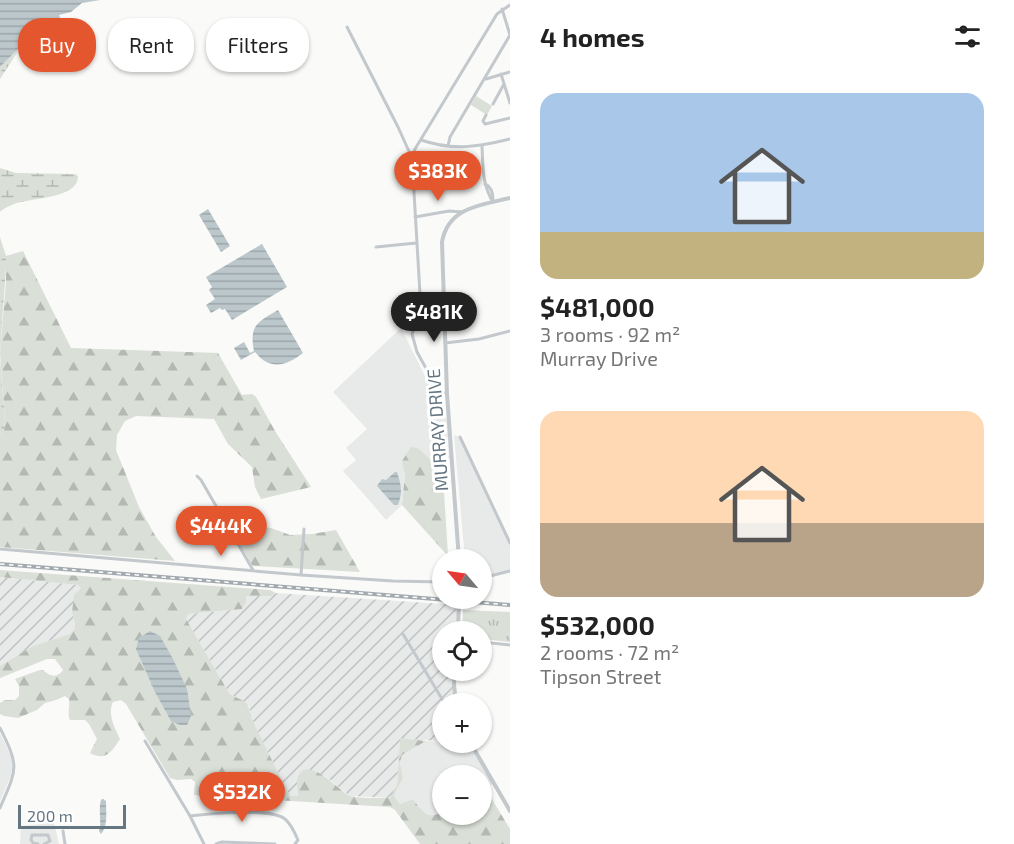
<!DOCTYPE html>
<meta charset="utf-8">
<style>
body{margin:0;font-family:"Exo 2",sans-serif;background:#f6f6f6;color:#222;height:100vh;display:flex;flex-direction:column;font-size:22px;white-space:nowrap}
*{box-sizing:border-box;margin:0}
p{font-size:20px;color:#767676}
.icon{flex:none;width:33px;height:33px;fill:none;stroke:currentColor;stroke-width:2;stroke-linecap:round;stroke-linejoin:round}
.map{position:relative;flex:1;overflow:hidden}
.drawer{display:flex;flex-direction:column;background:#fff;width:504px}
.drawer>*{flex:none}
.top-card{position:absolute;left:18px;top:18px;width:402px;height:54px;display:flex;gap:12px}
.needle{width:39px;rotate:299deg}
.controls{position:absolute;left:432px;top:549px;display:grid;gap:12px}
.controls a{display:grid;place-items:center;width:60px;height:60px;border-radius:50%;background:#fff;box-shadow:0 2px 4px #0004;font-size:30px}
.scale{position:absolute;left:18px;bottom:15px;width:108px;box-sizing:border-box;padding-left:6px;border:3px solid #657683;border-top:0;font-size:16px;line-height:21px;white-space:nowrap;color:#657683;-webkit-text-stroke:4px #fff;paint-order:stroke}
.price{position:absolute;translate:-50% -51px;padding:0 14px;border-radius:21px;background:#e4572e;color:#fff;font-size:20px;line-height:39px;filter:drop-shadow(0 2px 3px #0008)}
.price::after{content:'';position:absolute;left:50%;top:36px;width:18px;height:14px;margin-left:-9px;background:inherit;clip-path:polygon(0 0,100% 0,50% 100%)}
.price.active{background:#222;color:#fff}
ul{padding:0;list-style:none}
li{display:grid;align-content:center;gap:12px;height:318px;padding:0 30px}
li span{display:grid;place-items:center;height:186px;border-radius:18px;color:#555}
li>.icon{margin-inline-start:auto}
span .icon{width:108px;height:108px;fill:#fffc;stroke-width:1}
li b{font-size:26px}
h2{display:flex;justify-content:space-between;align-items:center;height:72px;padding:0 30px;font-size:26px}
.chip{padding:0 21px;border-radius:24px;background:#fff;box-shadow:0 2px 4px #0004;font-size:21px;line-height:54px}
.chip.active{background:#e4572e;color:#fff}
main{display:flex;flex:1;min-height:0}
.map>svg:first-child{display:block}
.built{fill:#e8e9e9}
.industrial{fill:url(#industrial-furrows)}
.grass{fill:url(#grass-tufts)}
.forest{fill:url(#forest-firs)}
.wetland{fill:url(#wetland-marsh)}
.pitch{fill:#dadfd7}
.water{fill:url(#water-rules)}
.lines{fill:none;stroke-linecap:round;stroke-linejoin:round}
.minor{stroke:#c3c8cc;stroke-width:3}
.tertiary{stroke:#c3c8cc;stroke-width:4}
.rail-casing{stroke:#a2aab0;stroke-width:4}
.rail{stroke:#fff;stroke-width:1.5;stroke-dasharray:4.5;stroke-linecap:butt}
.labels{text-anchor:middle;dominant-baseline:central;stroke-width:6;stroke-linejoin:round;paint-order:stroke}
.street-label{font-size:18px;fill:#657683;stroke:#fff}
</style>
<main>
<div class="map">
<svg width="510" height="844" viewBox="0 0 510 844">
<defs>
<pattern id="industrial-furrows" width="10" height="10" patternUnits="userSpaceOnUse" patternTransform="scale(1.5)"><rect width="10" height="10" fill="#e8e9e9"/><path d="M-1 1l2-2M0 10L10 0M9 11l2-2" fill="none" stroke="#c0c1c2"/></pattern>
<pattern id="grass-tufts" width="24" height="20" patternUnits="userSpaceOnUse" patternTransform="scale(1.5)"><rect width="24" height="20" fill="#dadfd7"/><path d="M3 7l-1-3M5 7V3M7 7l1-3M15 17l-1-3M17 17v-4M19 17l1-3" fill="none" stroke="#b4b9b4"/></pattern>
<pattern id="forest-firs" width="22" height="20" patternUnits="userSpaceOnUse" patternTransform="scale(1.5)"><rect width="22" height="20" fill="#dadfd7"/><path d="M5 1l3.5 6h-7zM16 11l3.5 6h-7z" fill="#b4b9b4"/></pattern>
<pattern id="wetland-marsh" width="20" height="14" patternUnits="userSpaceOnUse" patternTransform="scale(1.5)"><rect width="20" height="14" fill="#dadfd7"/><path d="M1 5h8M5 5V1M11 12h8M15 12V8" fill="none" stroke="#b4b9b4"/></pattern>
<pattern id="water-rules" width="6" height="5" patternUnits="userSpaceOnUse" patternTransform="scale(1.5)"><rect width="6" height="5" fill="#bbc7cb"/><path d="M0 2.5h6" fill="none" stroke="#9ca6aa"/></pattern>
</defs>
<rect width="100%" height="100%" fill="#fafaf8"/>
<!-- built -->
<path class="built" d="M401,328L449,424L451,460L430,459L418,448L403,461L405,475L402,505L386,520L369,500L343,471L356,460L346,448L367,429L333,392Z
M454,435L460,437L510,543V571L482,578V560L465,559Z
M0,733L11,756L13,767L11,776L0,801Z
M426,741L470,743L493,782L487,791L482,790V776H442V812L436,816L429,815L422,812L413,799L400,804L394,797L403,778L400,762L402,755Z
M54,823L59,844H20L21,826Z"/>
<!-- industrial -->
<path class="industrial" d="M0,577L78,585L82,587L72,613L75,623V629L70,634L33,646L0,666Z
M276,593L459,605L458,631L442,632V670L455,671L456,703L442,704V741L400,739L397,785L391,798L350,796L325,776L300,796H291L287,791L251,717L249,706L229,693L186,619L188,614L242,609L246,596H270Z"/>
<!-- grass -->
<path class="grass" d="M463,610L510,612V642L482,639V632L462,631Z"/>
<!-- forest -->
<path class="forest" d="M23,251L71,348L218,353L242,395L252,394L256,397L275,431L311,487L261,499L255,487L252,467L228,444L214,419L136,416L125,421L117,435L116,450L139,507L156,537L175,561L0,547V435L4,430L5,422L0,353L6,282V256Z
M411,447L418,448L430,459H442L448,556L402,505L405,475L402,461Z
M249,525L271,528L290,535L312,534L336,530L360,572L254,566L252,565L238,541L242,533Z
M0,570L270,590L276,593L271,596H246V602L242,609L188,614L186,619L229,693C243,703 248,697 251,717L287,791L291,796H299C297,788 295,780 300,773C311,759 338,789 348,795C355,799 381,798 390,798L397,785L400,738L426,741L402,755L400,762L403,778L394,796L400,804L413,799C421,810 427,821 442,812V814H482V790L487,791L510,829V844H420L395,810L390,807L194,795L195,782L191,779L177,780L170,778L126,704L121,700L113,702C107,714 115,728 120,739C112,751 106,762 90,753L97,739L89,724L85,720H70C67,715 70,706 69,699L65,696L56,700L45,703L37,710L18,718L4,716L0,714V703L5,700H15L19,696V686L15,679L37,671L43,670C49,676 57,679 63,670L55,659H47L0,678V666L33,646L70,634L75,629V623L72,613L74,595L81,588L78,585L0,577Z"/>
<!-- wetland -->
<path class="wetland" d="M22,45L0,79V67Z
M0,168L16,173L75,174L78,176C79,198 32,198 17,203C11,205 4,208 0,212Z
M0,237L6,256V268L0,353Z
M0,357L5,422L4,430L0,435Z"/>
<!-- pitch -->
<path class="pitch" d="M476,96L492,106L487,115L471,105Z"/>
<!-- water -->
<path class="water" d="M0,0H100L82,3L71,12L59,15L63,26L52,39L40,43L22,45L0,67Z
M208,209L230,246L221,252L199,215Z
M262,244L287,287L232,320L225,309L222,310L220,308L211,313L206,305L215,299L209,290L212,287L206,277Z
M278,310L303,353C286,366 270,371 255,352L241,360L234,348L244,342L250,353L254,351C249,326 257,322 278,310Z
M395,472H397C401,485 403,491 398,505H394L377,486L382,479L386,480Z
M150,631L160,636L173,659L187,689L191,716L187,725H180L171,721L155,692L136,649L139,638Z
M103,799L106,801C106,811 108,827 101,834L99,831C102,821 98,810 101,800Z"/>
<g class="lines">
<!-- minor -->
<path class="minor" d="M502,9L510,35
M347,27L398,127L412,158
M501,74L510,103
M486,79L510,72
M493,104L504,84
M486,115L483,121L485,124L510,118
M421,140C453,151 478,147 510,139
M448,146L450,137L510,35
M482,146C483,165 482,185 493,202
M485,184C492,187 493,194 493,200
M415,217L449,211L462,212
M376,247L416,243
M445,343L479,339L510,331
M447,394L438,390L417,352L412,334L421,311L412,158L415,149L497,14L510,5
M460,437L510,543
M197,476L201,480L253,570
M0,549L301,575L393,581L442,582
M301,575L304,529
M482,578L510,571
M403,634L445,704
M482,642L510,645
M0,728C20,768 17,768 0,808
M145,741L190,816L204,844
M190,816C210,814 270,807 285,819C291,824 295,833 298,840L295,844
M63,831L65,844
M38,844L33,843L31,840L32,835H48L50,841L44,844
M216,844L222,842L275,844"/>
<!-- tertiary -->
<path class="tertiary" d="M459,560L447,394L442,242C448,207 481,205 510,198
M458,632L459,598
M455,670L454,684L456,704
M470,742L510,811"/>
<defs>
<path id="rail" d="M0,564L510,605"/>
</defs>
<!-- rail casing -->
<use href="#rail" class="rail-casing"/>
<!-- rail -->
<use href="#rail" class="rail"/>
</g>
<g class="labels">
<!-- street labels -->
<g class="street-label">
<text transform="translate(437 430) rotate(-94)">MURRAY DRIVE</text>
</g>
</g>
</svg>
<div class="controls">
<a><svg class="needle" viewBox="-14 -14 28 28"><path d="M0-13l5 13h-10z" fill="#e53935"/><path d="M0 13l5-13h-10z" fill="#767676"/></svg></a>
<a><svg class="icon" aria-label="locate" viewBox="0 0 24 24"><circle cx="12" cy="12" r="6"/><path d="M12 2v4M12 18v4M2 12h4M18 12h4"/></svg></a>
<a>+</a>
<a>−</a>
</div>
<div class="scale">200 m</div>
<b class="price" style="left:438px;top:202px">$383K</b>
<b class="price active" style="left:434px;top:343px">$481K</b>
<b class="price" style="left:221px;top:557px">$444K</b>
<b class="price" style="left:242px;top:823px">$532K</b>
<div class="top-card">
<a class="chip active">Buy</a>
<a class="chip">Rent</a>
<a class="chip">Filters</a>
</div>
</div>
<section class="drawer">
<h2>4 homes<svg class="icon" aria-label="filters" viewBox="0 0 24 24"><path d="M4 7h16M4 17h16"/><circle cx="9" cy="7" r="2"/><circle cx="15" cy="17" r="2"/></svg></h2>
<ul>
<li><span style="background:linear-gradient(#a9c7e8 75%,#c2b280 0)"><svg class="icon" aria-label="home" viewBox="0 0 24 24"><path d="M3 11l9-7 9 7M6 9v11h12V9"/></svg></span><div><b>$481,000</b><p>3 rooms · 92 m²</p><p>Murray Drive</p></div></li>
<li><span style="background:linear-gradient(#ffd9b3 60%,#b9a48a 0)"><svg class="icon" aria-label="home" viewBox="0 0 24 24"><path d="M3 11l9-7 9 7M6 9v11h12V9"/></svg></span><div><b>$532,000</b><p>2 rooms · 72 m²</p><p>Tipson Street</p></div></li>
</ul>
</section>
</main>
